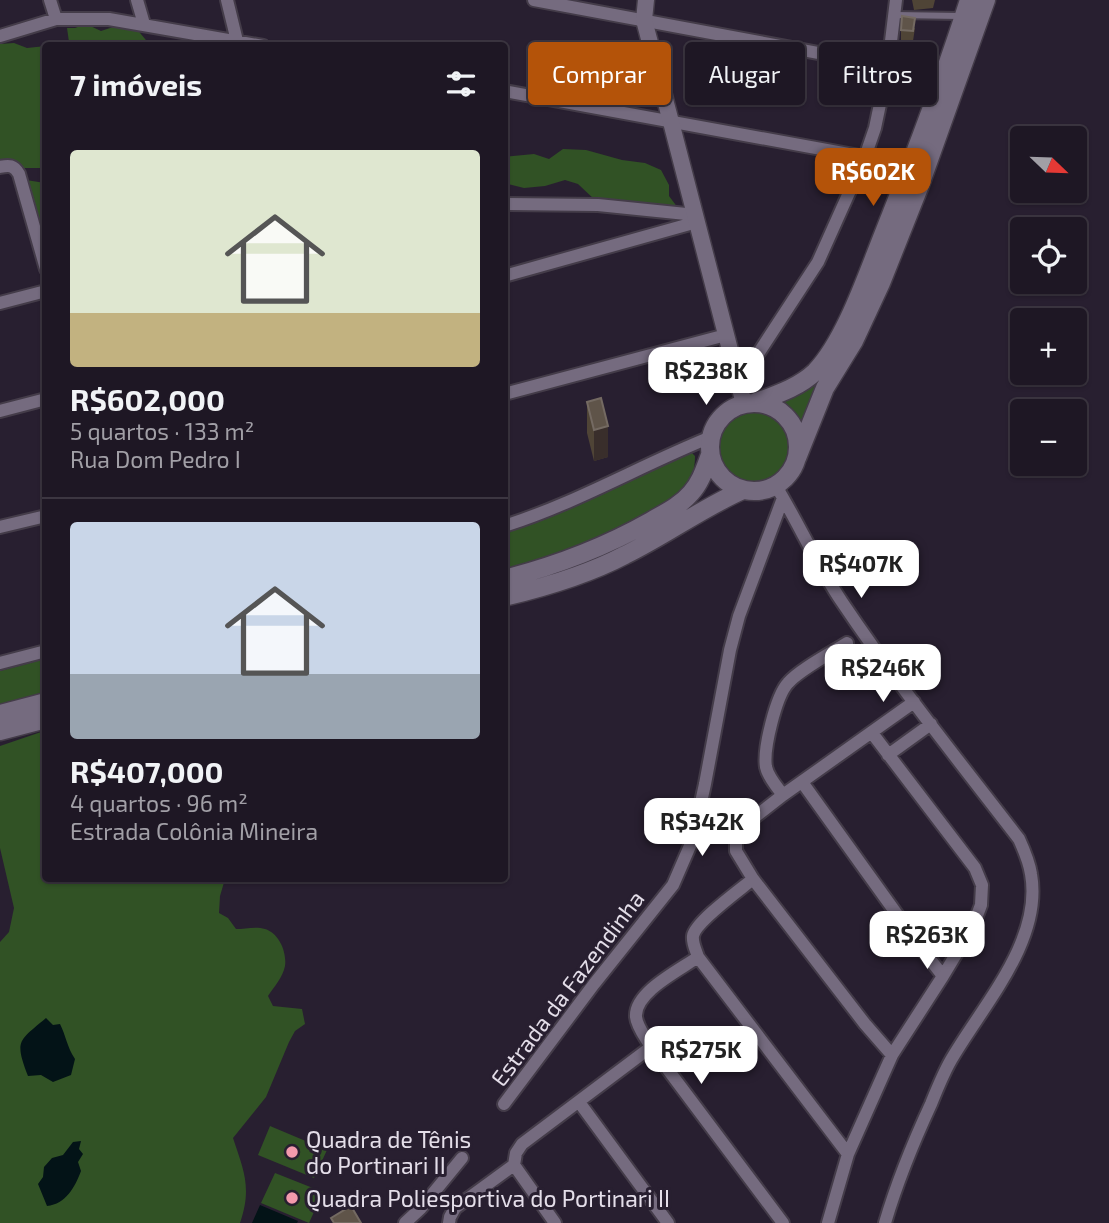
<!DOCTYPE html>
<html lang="pt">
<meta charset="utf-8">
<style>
body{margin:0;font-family:"Exo 2",sans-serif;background:#2b2431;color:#f1f3f6;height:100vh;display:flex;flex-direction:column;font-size:26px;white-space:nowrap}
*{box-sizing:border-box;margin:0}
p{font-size:23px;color:#a19fa6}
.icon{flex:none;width:38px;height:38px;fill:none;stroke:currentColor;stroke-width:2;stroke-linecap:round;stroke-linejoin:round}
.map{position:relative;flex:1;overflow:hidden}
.sheet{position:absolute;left:42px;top:42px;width:466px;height:840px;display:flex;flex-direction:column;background:#1e1724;border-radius:7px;box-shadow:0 2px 5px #0004,0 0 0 2px #3c3641}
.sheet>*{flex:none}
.top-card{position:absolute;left:528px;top:42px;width:474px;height:63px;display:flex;gap:14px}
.needle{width:46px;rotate:113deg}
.fabs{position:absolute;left:1010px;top:126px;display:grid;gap:14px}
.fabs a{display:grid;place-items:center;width:77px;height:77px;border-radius:7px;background:#1e1724;box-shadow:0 2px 5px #0004,0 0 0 2px #3c3641;font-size:35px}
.price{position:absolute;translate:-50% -60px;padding:0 16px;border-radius:14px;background:#fff;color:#222;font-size:23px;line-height:46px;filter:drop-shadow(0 2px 4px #0008)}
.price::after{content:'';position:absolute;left:50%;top:42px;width:21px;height:16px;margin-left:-10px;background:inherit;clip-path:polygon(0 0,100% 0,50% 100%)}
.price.active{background:#b45309;color:#fff}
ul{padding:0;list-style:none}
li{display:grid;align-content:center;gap:14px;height:371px;padding:0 28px}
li+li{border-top:2px solid #3c3641}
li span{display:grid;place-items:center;height:217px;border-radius:7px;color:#555}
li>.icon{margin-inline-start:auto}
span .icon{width:126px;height:126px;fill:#fffc;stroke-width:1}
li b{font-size:30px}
h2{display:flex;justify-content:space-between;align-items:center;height:84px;padding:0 28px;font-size:30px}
.pill{padding:0 24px;border-radius:7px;background:#1e1724;box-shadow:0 2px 5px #0004,0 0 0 2px #3c3641;font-size:24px;line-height:63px}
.pill.active{background:#b45309;color:#fff}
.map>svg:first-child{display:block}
.green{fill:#315225}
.water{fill:#031317}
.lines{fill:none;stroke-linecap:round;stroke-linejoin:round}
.service-casing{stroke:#443c49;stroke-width:10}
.minor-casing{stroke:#443c49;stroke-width:16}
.tertiary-casing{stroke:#443c49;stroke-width:19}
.secondary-casing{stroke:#443c49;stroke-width:21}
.service{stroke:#756b7f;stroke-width:6}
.minor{stroke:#756b7f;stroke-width:12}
.tertiary{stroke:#756b7f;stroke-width:16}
.secondary{stroke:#756b7f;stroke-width:18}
.wall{fill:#4f4436}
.shaded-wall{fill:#392e2b}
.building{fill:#5f5449;stroke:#746a62;stroke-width:2}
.poi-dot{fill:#f39aac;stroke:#281f30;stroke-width:2.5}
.labels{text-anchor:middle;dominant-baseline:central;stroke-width:6;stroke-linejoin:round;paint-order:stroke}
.street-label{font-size:23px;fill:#e4dee9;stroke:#281f30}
.poi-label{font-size:23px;fill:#e4dee9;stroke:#281f30;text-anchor:start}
</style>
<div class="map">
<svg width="1109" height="1223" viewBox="0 0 1109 1223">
<rect width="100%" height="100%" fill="#281f30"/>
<!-- green -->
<path class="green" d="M86,24L101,31L113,27L136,28L150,45H68L69,42L67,28H75Z
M14,43L27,48L46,46L45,168H16L0,166V44Z
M563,149L586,150L622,160L645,163L661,170L669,185V196L678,208L595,200L578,184L565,180L545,186L524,188L504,183V157L534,154L549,159Z
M26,180L45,183V245Z
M829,364L803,428L794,412L782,401Z
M716 446a38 38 0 1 1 76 0a38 38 0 1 1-76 0Z
M690,451L695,456C695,469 692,481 684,491C675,502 660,508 648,514C602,540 554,558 504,574V533L546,519Z
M45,659V693L0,708V671Z
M44,731L45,732L46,878H170L180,884L188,879H225L220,896L219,913L228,918L236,929C245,929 256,926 265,929C279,933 287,952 285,966C283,977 274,987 268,996L273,1006L302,1009L305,1024L295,1031L289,1042L266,1097L233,1138C244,1171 252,1188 240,1223H0V942L9,932L14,908L0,848V746Z
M270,1126L327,1150L314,1178L258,1155Z
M275,1173L323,1192L309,1223L261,1203Z"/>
<!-- water -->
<path class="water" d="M46,1018L53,1025L60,1024C66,1036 67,1047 75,1059L71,1075L53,1082L41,1075L28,1076C14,1040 19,1041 46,1018Z
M81,1141L79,1149L83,1154L78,1162L81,1171C75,1187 66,1204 47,1206L38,1184L43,1177L44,1167L52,1158L63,1155L73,1142Z
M260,1205L298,1221L297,1223H252Z"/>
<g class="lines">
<defs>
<path id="service" d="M895,15L960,16"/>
<path id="minor" d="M50,0L56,19
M137,0L144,24
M227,0L237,41
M534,0L888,66
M0,36L56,19H109L263,46
M504,91L865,157
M0,167C9,165 14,165 19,174L46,269
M504,204L598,205L696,215
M504,276L697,222
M0,303L46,291
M739,383L818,262L865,157L875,128L888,66L896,0
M504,394L726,335
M0,411L46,399
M776,486C799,524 817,565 842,602C897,684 959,761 1019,839C1024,850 1029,861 1031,874C1043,941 982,1006 951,1060C943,1074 937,1089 931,1104C913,1143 897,1182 885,1223
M504,526C577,503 641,465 711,437
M0,527L46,516
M0,663L46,651
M888,755L931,724
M802,782L919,945L943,976
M783,795C777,787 768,777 766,767C763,749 776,696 788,683C799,670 831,653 847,643
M753,879C741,889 695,922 693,936C692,943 696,950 698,957L848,1154
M698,957C680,970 634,992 636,1017C637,1027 646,1038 651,1047L783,1223
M892,1055L865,1024L753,879L736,851V842L739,833L747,823L783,795L914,702
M579,1102L668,1223
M504,1104L594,984L673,885L693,839L705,784L730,650L739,616L783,498
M405,1223L421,1208L462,1158
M449,1223L450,1217L455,1208L514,1165
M555,1223L514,1165L516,1153L522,1144L651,1047
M828,1223L848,1154L892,1055L943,976L973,926L981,905L982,885L975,868L872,733"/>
<path id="tertiary" d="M646,0L644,20L671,122L744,404"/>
<path id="secondary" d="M710 447a44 44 0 1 1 88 0a44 44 0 1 1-88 0Z
M754,403C775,395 798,388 815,372C845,341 867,275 883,235C914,157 944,79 969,0
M797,458L825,388L854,341L881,283L920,185L986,0
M504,579C555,566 605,547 651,521C665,513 680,506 691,493C701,482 705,468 710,455
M504,597C546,587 587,575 625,555C666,535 702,508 743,490
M0,714L46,702
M0,731L46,719"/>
</defs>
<!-- service casing -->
<use href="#service" class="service-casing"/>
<!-- minor casing -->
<use href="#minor" class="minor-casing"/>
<!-- tertiary casing -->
<use href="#tertiary" class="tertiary-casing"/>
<!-- secondary casing -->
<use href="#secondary" class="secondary-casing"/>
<!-- service -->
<use href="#service" class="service"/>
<!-- minor -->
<use href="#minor" class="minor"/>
<!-- tertiary -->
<use href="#tertiary" class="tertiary"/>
<!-- secondary -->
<use href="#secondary" class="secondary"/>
</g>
<!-- wall -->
<path class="wall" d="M912,0H935L933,8L914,10Z
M915,28L913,41L901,40V30Z
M587,402L608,457L594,461L587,433Z"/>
<!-- shaded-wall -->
<path class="shaded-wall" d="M608,426V457L594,461V430Z"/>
<!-- building -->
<path class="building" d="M902,16L915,18L913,31L901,30Z
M601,398L608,426L594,430L587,402Z
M351,1206L361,1223H334L331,1218Z"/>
<!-- markers -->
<g class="poi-dot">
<circle cx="292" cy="1152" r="7"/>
<circle cx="292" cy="1198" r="7"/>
</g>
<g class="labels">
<!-- street labels -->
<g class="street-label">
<text transform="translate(567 988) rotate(-53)">Estrada da Fazendinha</text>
</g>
<!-- poi labels -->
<g class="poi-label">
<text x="306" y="1139">Quadra de Tênis<tspan x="306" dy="26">do Portinari II</tspan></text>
<text x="306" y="1198">Quadra Poliesportiva do Portinari II</text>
</g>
</g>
</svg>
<div class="fabs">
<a><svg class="needle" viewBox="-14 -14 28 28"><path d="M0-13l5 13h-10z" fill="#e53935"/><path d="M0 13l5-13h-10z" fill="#a19fa6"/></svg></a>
<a><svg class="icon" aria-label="locate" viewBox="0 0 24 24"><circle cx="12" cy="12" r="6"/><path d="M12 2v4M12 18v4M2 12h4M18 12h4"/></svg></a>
<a>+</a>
<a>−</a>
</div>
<b class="price active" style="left:873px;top:208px">R$602K</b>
<b class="price" style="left:706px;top:407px">R$238K</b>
<b class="price" style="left:861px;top:600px">R$407K</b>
<b class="price" style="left:883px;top:704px">R$246K</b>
<b class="price" style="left:702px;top:858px">R$342K</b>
<b class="price" style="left:927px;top:971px">R$263K</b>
<b class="price" style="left:701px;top:1086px">R$275K</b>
<div class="top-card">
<a class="pill active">Comprar</a>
<a class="pill">Alugar</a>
<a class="pill">Filtros</a>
</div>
<section class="sheet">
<h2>7 imóveis<svg class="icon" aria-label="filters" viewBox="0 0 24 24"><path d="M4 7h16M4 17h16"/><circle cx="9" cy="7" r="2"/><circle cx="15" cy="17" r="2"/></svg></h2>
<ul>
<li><span style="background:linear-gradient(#dfe7d0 75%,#c2b280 0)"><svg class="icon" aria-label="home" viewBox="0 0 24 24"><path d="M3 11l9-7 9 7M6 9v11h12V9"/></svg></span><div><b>R$602,000</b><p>5 quartos · 133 m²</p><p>Rua Dom Pedro I</p></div></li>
<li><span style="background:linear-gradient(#c9d6e8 70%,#9aa5b1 0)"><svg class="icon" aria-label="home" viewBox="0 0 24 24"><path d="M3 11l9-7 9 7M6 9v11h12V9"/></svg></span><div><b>R$407,000</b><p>4 quartos · 96 m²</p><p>Estrada Colônia Mineira</p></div></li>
</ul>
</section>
</div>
